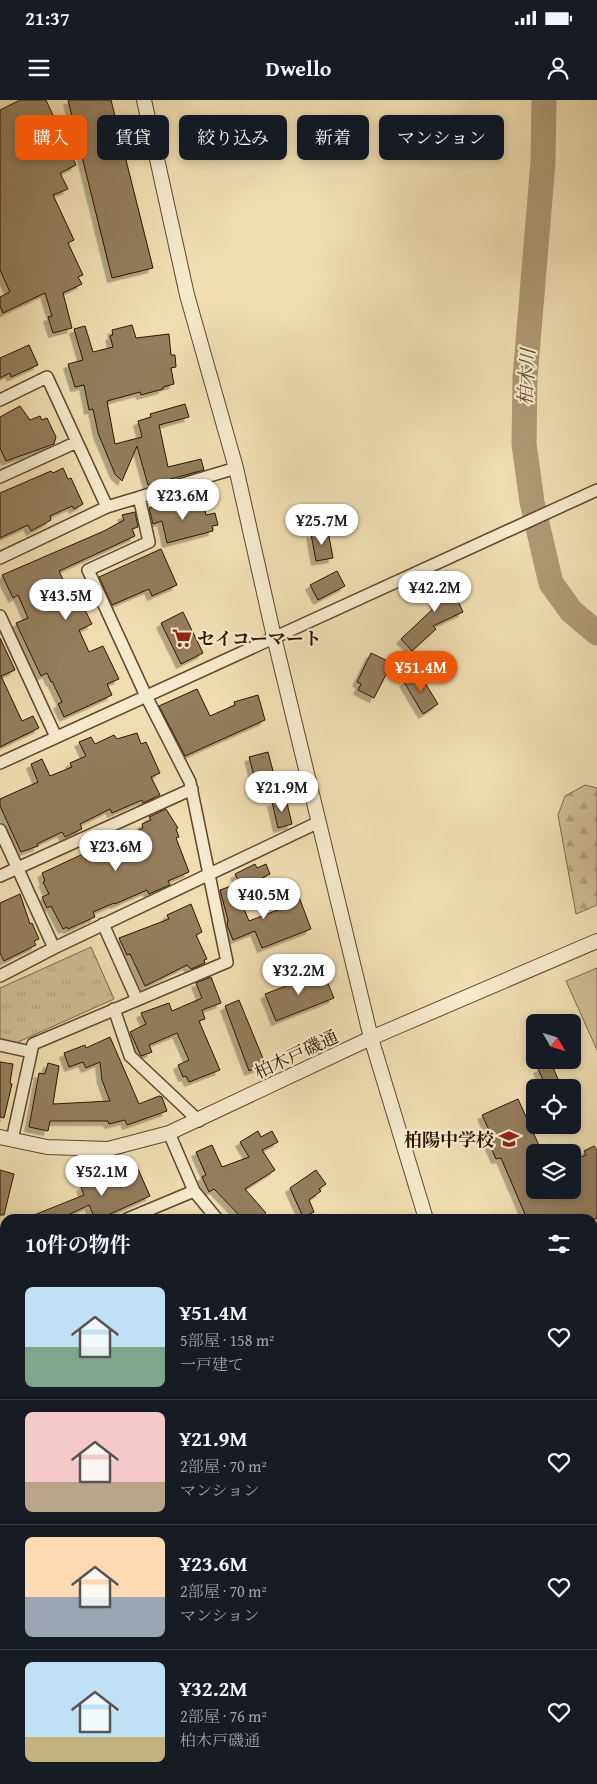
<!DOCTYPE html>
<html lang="ja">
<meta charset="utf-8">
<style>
body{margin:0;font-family:"Gentium Book Plus","Noto Serif JP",serif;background:#242831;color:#f1f3f6;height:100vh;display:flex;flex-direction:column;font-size:19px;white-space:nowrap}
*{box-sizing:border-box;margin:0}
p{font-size:16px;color:#9ea1a6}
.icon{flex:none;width:28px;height:28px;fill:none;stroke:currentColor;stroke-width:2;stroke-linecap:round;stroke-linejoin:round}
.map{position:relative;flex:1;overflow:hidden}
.details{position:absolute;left:0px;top:1114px;width:598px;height:571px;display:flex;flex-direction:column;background:#171b24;border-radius:15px 15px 0 0;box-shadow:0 2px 8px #0003}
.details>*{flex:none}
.hud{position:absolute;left:15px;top:15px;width:568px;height:45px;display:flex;gap:10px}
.needle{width:32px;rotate:129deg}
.tools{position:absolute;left:526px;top:914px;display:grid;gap:10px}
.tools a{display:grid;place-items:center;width:55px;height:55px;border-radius:8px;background:#171b24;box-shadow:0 2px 8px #0003;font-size:25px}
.price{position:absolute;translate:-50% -42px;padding:0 11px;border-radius:18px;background:#fff;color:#222;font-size:16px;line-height:32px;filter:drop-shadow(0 1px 2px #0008)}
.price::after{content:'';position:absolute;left:50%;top:30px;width:15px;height:11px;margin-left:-8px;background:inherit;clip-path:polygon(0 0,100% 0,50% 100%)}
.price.on{background:#ea580c;color:#fff}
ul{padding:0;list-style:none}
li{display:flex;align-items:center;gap:15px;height:125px;padding:0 25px}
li+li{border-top:1px solid #363941}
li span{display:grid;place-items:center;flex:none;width:140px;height:100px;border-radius:8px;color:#555}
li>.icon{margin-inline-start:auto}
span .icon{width:60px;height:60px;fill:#fffc;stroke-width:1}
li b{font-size:21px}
h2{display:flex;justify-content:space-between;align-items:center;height:60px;padding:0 25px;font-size:21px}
.chip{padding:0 18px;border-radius:8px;background:#171b24;box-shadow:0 2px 8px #0003;font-size:18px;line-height:45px}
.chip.on{background:#ea580c;color:#fff}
.status{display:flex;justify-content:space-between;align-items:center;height:35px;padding:0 25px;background:#171b24;direction:ltr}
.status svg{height:14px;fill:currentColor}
header{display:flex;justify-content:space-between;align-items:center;height:65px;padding:0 25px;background:#171b24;font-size:22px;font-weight:800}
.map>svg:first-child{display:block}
.green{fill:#cfbc94;stroke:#80684a}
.forest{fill:url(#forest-firs);stroke:#80684a}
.park{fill:url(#park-tufts);stroke:#80684a}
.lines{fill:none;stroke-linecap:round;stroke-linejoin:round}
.river{stroke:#af9975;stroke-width:25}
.building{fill:#947d5d;stroke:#301400;filter:url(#shadow)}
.minor-casing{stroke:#60462c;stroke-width:14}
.tertiary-casing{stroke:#60462c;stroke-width:16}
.primary-casing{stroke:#301400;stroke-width:20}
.trunk-casing{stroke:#301400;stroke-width:20}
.minor{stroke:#f5eacd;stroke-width:11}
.tertiary{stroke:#f5eacd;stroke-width:14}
.primary{stroke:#f0deb2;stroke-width:18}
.trunk{stroke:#f0deb2;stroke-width:18}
.labels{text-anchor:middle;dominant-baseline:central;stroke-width:4.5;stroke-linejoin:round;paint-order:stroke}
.poi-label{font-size:18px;font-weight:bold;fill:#301400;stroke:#f5eacd;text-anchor:start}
.street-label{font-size:18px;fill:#301400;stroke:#f5eacd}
.water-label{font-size:19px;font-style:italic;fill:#63492f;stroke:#f5eacd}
</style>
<div class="status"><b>21:37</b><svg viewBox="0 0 49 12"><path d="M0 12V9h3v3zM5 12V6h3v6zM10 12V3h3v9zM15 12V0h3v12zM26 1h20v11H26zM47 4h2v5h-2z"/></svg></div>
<header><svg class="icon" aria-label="menu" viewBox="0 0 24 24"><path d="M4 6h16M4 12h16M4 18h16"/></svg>Dwello<svg class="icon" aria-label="person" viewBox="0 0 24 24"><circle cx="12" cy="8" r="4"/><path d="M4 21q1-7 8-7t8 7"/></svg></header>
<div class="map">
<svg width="597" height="1684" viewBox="0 0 597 1684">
<defs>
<pattern id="forest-firs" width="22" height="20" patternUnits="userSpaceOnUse" patternTransform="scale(1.25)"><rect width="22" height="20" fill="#cfbc94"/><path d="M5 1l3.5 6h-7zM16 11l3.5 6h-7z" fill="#b2a17e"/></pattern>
<pattern id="park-tufts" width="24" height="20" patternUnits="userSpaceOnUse" patternTransform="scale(1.25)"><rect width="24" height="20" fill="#cfbc94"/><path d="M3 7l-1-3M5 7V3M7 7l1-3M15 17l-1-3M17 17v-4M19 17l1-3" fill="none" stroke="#b2a17e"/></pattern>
<filter id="shadow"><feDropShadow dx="-4.5" dy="4.5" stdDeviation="0" flood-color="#0004"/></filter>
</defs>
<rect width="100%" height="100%" fill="#f0deb2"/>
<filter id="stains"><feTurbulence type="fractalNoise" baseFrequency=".004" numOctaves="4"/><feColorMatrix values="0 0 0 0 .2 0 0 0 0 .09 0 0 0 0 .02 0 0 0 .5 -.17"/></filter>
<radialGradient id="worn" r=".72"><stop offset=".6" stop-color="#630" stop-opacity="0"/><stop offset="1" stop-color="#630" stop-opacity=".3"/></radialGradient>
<!-- green -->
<path class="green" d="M597,868V950L566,881Z"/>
<!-- forest -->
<path class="forest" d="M585,685L597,688V805L576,814L558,715L565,696Z"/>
<!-- park -->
<path class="park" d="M91,847L114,899L16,943L0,939V888Z"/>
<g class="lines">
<!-- river -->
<path class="river" d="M544,0L543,62L525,278L524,344L532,402L551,483L571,511L597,533"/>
</g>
<!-- building -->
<path class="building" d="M20,0H46L76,65L60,73L68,89L53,95L74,140L68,143L83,175L78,177L82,184L63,193L72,228L53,233L48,217L52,216L45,193L3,213L0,206V197L10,192L0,170V10Z
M68,0H111L153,168L112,178Z
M132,225L136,238L169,234L171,255H175L176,267L171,268L174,284L163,287V289L141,295L140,292L107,301L115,344L142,337L138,321L151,317L150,314L185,304L189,317L159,325L168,367L201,359L204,370L148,385L137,346L122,381L115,374L98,333L93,309L89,310L84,285L75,287L68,264L83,260L74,229L85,226L93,252L113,247L110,236L113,235L112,230Z
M29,245L38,265L11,277L10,273L0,278V258Z
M20,306L30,320L40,316L42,320L47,318L56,337L54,344L6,361L0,348V317Z
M63,368L68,379L71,378L83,404L74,409L72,406L50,416L51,420L31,431L28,425L0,438V393L51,371L53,373Z
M175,402L177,409L187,405L189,410L204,406L206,415L215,413L218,425L212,426L213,431L167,443L162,421L153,424L149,408Z
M135,412L138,427L132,429L135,436L59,471L71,496L80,492L84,503L82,504L92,524L79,530L89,552L103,546L119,579L107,584L112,595L64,617L58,604L62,602L52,581L51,582L47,573L41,576L16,523L28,518L18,495L13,498L2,475L104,431L124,420L122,415Z
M328,431L333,458L316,461L311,434Z
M161,449L177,485L152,496L149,489L112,505L99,477Z
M337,471L345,486L318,500L310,485Z
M447,477L463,512L433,526L436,529L412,551L401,539L436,506L427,486Z
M183,512L203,553L181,564L161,523Z
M0,538L15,570L1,576L22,621L33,616L39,628L0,647Z
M371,553L392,563L374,598L358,590L361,584L357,582Z
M419,573L438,604L423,614L404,582Z
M197,589L210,616L235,605L234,602L258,595L265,620L185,656L159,606Z
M137,633L141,644L146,642L160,673L151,677L160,695L143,703L142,700L112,713L110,709L80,724L82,729L65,737L62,732L37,744L38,746L21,752L0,706V699L38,682L31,664L42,659L50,676L72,667L70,663L86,656L79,642L91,637L95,644L114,635L117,639Z
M268,652L273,671L254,676L249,657Z
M286,699L292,724L278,728L272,702Z
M166,709L178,728L176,729L179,737L176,738L189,772L168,781L170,785L160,789L149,794L147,790L115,804L114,803L93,812L95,817L68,829L67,827L63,829L51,806L47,808L42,797L49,794L43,782L45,781L42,773L83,754L85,759L108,749L107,745L143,728L142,724L151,720L149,717Z
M255,764L257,768L266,764L270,774L242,788L235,774Z
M234,785L249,821L288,806L287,801L299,797L311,829L262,848L255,831L233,840L227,825L228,820L220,790Z
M20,794L30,824L32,823L39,839L34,841L36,845L4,861L0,853V803Z
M191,804L202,832L196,835L207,859L204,860L205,863L191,869L187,865L145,886L130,854L127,855L119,838L169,819L167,815Z
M323,872L334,898L276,921L265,894Z
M211,877L221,903L202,910L205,919L199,921L220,970L189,982L186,976L183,977L178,965L189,960L177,933L149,945L152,952L141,956L130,932L146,924L141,913L169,903L172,911L202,898L196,883Z
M239,900L264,961L258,963L260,967L249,971L225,906Z
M110,937L139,1004L159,996L162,997L167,1011L127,1025L125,1020L109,1024L108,1021H50L48,1031L29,1027L39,973L45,974L48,963L59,966L53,1004L110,1001L102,980L100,962L86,968L83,962L69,967L64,953L85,945L86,948Z
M0,962L13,964L10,983L12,984L4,1018L0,1017Z
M551,963L562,988H547L538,969Z
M518,999L542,1052H535V1090H572V1066L578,1064L576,1059L586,1055L584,1051L594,1046L597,1050V1119H527L501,1058L496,1059L485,1034L490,1032L482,1015Z
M258,1031L261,1037L272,1031L278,1042L262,1050L275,1070L245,1089L266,1113L260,1119H243L214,1089L209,1092L202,1077L206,1075L196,1052L212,1045L222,1067L249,1057L240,1042Z
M138,1069L150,1096L99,1119H95L89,1105L68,1115L70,1119H24L84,1095L81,1087L116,1071L119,1077Z
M0,1070L14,1074L4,1115H0Z
M316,1070L326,1084L319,1089L321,1091L309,1100L314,1112L303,1117L290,1088Z"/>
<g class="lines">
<defs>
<path id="minor" d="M0,300L47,277L107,407
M0,377L77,342
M0,458L107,407L236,368
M0,516L56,637
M0,663L597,390
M0,730L54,848
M0,776L192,689
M103,824L137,900
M0,876L54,848L319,722
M114,909L130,956L199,1021
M0,945L31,952
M169,1033L194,1091
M12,1040L33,944L227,862L190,682L146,596L88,470L149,442L139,397
M127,1119L194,1091L217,1119
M0,1151L5,1153
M0,1257L5,1258
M0,1302L5,1284
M0,1359L5,1360
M0,1487L5,1498
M89,1680L91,1684
M201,1680L202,1684
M311,1680L313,1684
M246,1684L255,1680
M359,1684L368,1680"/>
<path id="tertiary" d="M144,0L187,195L236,368L274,537L371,938L426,1119
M0,1037L47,1047L108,1049L169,1033L371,938L597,841
M0,1483L5,1481"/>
<path id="primary" d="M573,1680L575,1684"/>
<path id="trunk" d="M592,1615L597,1613
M592,1641L597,1639
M432,1684L442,1680
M498,1684L507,1680"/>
</defs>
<!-- minor casing -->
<use href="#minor" class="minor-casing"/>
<!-- tertiary casing -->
<use href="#tertiary" class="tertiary-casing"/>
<!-- primary casing -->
<use href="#primary" class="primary-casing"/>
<!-- trunk casing -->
<use href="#trunk" class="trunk-casing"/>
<!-- minor -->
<use href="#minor" class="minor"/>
<!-- tertiary -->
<use href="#tertiary" class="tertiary"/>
<!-- primary -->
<use href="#primary" class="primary"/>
<!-- trunk -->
<use href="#trunk" class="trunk"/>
</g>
<!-- icons -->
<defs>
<symbol id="supermarket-bare" viewBox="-9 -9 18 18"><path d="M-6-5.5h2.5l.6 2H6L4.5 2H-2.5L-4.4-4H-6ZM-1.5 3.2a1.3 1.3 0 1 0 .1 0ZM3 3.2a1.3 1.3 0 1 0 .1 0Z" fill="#8f2418" stroke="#f5eacd" stroke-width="2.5" paint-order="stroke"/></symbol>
<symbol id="school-bare" viewBox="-9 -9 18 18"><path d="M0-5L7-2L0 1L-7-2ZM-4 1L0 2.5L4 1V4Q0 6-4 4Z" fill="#8f2418" stroke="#f5eacd" stroke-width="2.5" paint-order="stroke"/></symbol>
</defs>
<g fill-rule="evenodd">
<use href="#supermarket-bare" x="168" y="524" width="28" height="28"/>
<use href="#school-bare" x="495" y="1025" width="28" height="28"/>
</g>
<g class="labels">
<!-- poi labels -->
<g class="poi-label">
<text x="197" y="538">セイコーマート</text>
<text x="494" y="1039" text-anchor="end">柏陽中学校</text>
</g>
<!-- street labels -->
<g class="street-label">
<text transform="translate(296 954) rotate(-25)">柏木戸磯通</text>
</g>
<!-- water labels -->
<g class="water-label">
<text transform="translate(526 277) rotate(-87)">柏木川</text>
</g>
</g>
<rect width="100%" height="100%" filter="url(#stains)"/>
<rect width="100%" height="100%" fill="url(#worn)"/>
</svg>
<div class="tools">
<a><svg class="needle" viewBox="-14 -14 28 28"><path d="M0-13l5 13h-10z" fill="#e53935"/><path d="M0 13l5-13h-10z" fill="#9ea1a6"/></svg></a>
<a><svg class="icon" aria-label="locate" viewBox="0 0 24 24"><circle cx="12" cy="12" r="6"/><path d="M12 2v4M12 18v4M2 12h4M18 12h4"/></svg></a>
<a><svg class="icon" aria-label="layers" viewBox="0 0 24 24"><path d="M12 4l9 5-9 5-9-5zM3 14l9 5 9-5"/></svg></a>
</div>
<b class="price" style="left:183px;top:421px">¥23.6M</b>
<b class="price" style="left:322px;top:446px">¥25.7M</b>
<b class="price" style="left:435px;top:513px">¥42.2M</b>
<b class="price" style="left:66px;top:521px">¥43.5M</b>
<b class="price on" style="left:421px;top:593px">¥51.4M</b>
<b class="price" style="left:282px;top:713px">¥21.9M</b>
<b class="price" style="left:116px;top:772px">¥23.6M</b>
<b class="price" style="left:264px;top:820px">¥40.5M</b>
<b class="price" style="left:299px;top:896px">¥32.2M</b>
<b class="price" style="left:102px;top:1097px">¥52.1M</b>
<div class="hud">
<a class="chip on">購入</a>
<a class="chip">賃貸</a>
<a class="chip">絞り込み</a>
<a class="chip">新着</a>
<a class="chip">マンション</a>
</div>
<section class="details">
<h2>10件の物件<svg class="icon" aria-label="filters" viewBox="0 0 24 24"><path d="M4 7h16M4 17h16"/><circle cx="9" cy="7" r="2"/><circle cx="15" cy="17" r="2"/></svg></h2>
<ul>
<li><span style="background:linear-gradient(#bfe0f5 60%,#7fa58c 0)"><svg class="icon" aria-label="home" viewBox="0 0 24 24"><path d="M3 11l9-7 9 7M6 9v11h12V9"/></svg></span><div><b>¥51.4M</b><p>5部屋 · 158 m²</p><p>一戸建て</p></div><svg class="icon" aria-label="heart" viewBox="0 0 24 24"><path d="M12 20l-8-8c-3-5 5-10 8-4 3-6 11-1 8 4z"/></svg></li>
<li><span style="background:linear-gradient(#f6c9c9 70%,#b9a48a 0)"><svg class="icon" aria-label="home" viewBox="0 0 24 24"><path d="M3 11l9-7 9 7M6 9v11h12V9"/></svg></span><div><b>¥21.9M</b><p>2部屋 · 70 m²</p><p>マンション</p></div><svg class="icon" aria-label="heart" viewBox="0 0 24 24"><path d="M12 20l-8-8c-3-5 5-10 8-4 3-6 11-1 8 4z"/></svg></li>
<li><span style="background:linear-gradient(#ffd9b3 60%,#9aa5b1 0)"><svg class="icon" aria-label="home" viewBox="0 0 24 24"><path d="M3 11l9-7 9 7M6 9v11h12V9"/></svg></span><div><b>¥23.6M</b><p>2部屋 · 70 m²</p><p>マンション</p></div><svg class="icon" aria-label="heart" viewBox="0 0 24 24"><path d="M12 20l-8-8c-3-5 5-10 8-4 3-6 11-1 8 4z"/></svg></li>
<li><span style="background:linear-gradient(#bfe0f5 75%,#c2b280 0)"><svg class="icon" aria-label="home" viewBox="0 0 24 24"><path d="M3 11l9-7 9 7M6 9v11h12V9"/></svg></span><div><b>¥32.2M</b><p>2部屋 · 76 m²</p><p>柏木戸磯通</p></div><svg class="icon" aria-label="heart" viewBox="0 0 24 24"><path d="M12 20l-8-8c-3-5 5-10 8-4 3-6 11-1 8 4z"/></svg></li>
</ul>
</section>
</div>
